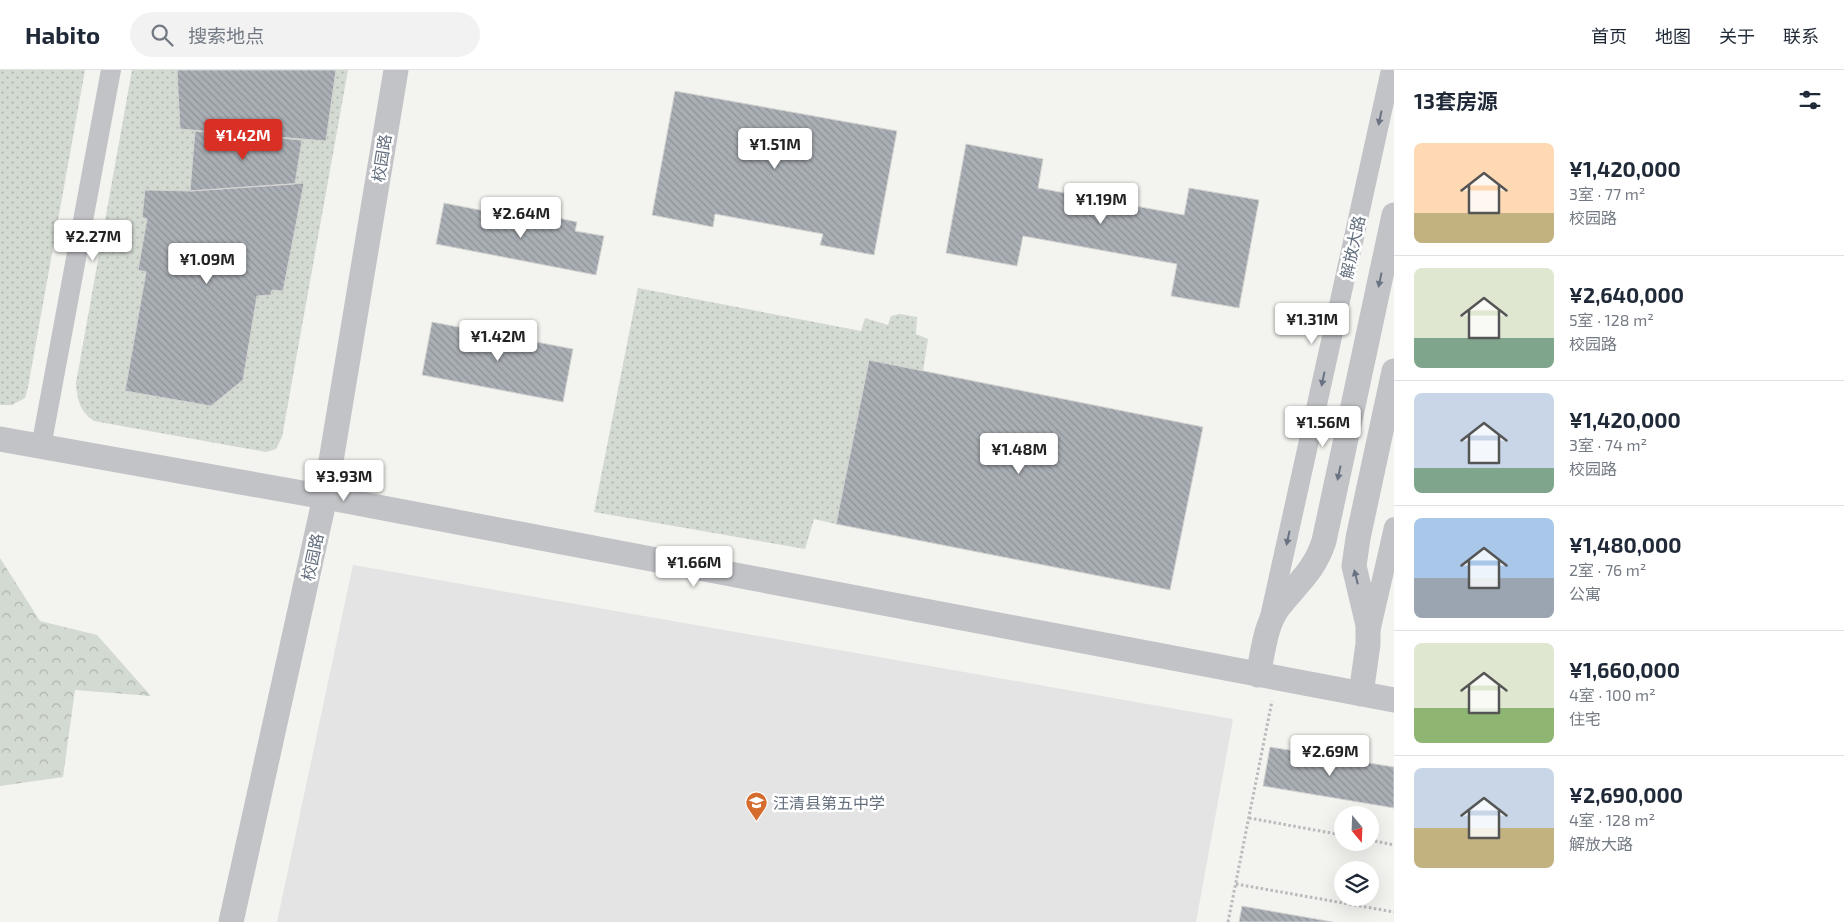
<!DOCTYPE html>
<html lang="zh">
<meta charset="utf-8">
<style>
body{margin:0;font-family:"Exo 2","Noto Sans SC",sans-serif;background:#f2f2f3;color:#1f2937;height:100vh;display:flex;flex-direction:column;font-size:19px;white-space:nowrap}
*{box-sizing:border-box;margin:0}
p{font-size:16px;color:#747a83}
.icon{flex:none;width:28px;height:28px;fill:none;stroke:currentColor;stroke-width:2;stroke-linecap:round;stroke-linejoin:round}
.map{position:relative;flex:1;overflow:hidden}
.sheet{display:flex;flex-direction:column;background:#fff;width:450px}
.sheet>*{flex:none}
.needle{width:32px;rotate:161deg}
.tools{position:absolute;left:1334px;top:736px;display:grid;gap:10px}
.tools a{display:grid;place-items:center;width:45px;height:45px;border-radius:50%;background:#fff;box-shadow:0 5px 20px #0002;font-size:25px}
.price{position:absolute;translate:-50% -42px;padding:0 11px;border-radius:5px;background:#fff;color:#222;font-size:16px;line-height:32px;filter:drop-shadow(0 1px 2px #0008)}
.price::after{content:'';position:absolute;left:50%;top:30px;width:15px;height:11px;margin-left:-8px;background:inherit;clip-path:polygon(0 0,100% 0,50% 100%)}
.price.current{background:#d93025;color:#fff}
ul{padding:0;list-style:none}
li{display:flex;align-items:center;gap:15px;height:125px;padding:0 20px}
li+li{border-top:1px solid #e0e1e3}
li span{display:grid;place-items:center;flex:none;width:140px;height:100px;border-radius:8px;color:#555}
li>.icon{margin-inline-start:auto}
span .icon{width:60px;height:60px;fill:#fffc;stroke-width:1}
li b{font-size:21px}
h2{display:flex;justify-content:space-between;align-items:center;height:60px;padding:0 20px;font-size:21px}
header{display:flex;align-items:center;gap:30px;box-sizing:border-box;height:70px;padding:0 25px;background:#fff;border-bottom:1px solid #e0e1e3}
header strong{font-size:24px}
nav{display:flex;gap:28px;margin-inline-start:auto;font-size:18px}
.search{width:350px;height:45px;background:#f2f2f3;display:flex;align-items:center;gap:12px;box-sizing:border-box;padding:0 18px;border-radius:28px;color:#747a83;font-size:19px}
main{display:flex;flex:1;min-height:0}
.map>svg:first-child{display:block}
.built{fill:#e3e4e3}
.grass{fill:url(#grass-dots)}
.forest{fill:url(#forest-crowns)}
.building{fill:url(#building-back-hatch);stroke:#d4d4d2}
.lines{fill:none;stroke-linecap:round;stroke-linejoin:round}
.path{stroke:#b8babc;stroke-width:3;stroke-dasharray:2.5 2.5;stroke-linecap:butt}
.minor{stroke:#c1c3c7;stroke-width:20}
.tertiary{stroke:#c1c3c7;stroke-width:25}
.oneway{fill:#697382}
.labels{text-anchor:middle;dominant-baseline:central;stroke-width:5;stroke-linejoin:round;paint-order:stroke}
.street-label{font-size:16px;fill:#646f7e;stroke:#fff}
.poi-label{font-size:16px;fill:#646f7e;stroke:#fff;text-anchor:start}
</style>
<header>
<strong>Habito</strong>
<div class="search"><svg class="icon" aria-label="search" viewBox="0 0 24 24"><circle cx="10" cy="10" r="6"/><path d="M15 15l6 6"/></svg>搜索地点</div>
<nav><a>首页</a><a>地图</a><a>关于</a><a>联系</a></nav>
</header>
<main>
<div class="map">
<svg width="1394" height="852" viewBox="0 0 1394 852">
<defs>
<pattern id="grass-dots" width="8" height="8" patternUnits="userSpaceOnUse" patternTransform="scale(1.25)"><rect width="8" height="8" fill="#d3dad1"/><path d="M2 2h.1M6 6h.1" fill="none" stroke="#afb5af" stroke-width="1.8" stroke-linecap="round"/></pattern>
<pattern id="forest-crowns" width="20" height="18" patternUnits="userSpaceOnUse" patternTransform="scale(1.25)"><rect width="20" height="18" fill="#d3dad1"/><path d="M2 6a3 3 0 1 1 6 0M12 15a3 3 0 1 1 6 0" fill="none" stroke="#afb5af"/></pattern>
<pattern id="building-back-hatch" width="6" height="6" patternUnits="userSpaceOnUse" patternTransform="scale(1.25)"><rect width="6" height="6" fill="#aaafb5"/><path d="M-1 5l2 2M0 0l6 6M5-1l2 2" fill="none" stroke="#8e9398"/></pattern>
</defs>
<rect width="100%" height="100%" fill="#f3f3ef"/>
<!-- built -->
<path class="built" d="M353,495L1233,649L1196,852H277Z"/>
<!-- grass -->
<path class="grass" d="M0,0H85L28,317L25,328L12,335H0Z
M132,0H348L282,367L276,379L266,382L94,351C80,342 77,329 76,313Z
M638,218L861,261L865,248L888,255L891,246L900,244L917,247L916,264L928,269L923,301L836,454L814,449L805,479L594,442Z"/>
<!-- forest -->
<path class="forest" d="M0,488L40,551L97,565L151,626L75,620L63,707L0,716Z"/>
<!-- building -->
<path class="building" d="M177,0H336L326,71L180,59Z
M675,21L897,61L874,185L820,175L823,164L715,144L713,157L652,145Z
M195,61L302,70L295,114L190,121Z
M966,74L1043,89L1038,118L1184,145L1189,118L1259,130L1239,238L1171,226L1177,194L1023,166L1017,196L946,183Z
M304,113L283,221L272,220L271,225L257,226L243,310L211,336L125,321L146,202L138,200L147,149L142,147L145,120L190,121Z
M444,133L551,154L553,147L577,152L575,161L604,166L596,205L436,174Z
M432,252L573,279L563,332L422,305Z
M869,290L1203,357L1170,520L836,454Z
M1270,677L1394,697V738L1263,716Z
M1242,836L1333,852H1239Z"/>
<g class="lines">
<!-- path -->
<path class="path" d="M1249,748L1342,765
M1370,770L1394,775
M1236,814L1394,842
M1228,852L1272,631"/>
<!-- minor -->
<path class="minor" d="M41,377L111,0
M1270,547L1391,0
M1370,562L1394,457"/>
<!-- tertiary -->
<path class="tertiary" d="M0,369L325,427L1394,630
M1258,605C1263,583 1265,556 1278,538C1297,513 1314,502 1324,471L1394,145
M1361,624L1368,574V555L1354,496L1358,468L1394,301
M231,852L325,427L396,0"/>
</g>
<!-- one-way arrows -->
<defs><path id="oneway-solid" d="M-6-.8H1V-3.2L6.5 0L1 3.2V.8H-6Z" transform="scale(1.25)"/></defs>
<g class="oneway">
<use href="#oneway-solid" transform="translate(1380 48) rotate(102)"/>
<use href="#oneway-solid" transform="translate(1380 210) rotate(102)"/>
<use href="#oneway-solid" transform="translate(1323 309) rotate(102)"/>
<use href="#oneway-solid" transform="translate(1339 403) rotate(102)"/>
<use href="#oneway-solid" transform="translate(1288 468) rotate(102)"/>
<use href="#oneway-solid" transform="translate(1356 507) rotate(-104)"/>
</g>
<!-- icons -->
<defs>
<symbol id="school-pin" viewBox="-11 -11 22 30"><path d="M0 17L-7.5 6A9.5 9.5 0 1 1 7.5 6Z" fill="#d56b2d" stroke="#fff"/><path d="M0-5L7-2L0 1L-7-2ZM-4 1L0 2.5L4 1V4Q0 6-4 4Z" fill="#fff"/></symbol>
</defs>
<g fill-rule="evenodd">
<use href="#school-pin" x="744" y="720" width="25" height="34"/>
</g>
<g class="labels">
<!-- street labels -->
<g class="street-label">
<text transform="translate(381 88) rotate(-81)">校园路</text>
<text transform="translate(1352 177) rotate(-78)">解放大路</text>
<text transform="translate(312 487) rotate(-78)">校园路</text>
</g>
<!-- poi labels -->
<g class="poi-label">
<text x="773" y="732">汪清县第五中学</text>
</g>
</g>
</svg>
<div class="tools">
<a><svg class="needle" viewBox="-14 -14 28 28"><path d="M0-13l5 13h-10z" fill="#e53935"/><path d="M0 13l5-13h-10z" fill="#747a83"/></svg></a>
<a><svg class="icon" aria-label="layers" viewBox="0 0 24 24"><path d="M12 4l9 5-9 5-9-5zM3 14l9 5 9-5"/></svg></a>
</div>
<b class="price current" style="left:243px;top:91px">¥1.42M</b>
<b class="price" style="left:775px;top:100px">¥1.51M</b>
<b class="price" style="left:1101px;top:155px">¥1.19M</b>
<b class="price" style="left:521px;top:169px">¥2.64M</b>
<b class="price" style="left:93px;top:192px">¥2.27M</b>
<b class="price" style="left:207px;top:215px">¥1.09M</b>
<b class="price" style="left:1312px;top:275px">¥1.31M</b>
<b class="price" style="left:498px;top:292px">¥1.42M</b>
<b class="price" style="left:1323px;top:378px">¥1.56M</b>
<b class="price" style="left:1019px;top:405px">¥1.48M</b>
<b class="price" style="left:344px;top:432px">¥3.93M</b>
<b class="price" style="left:694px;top:518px">¥1.66M</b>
<b class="price" style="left:1330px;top:707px">¥2.69M</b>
</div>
<section class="sheet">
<h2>13套房源<svg class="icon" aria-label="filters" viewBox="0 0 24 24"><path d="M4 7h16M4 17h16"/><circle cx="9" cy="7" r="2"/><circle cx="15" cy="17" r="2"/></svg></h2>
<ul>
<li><span style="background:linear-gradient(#ffd9b3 70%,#c2b280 0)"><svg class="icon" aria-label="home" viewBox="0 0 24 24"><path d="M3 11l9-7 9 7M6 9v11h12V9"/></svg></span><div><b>¥1,420,000</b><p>3室 · 77 m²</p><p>校园路</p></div></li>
<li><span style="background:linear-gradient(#dfe7d0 70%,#7fa58c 0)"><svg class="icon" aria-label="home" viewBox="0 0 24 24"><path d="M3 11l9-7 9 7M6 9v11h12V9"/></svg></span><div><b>¥2,640,000</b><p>5室 · 128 m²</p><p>校园路</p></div></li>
<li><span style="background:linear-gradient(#c9d6e8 75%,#7fa58c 0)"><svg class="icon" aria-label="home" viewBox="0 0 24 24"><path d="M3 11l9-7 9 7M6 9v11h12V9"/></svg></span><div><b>¥1,420,000</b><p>3室 · 74 m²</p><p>校园路</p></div></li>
<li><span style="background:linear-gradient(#a9c7e8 60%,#9aa5b1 0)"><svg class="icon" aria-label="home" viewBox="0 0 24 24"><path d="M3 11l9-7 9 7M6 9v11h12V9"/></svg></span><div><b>¥1,480,000</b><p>2室 · 76 m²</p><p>公寓</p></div></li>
<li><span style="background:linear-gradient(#dfe7d0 65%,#8fb573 0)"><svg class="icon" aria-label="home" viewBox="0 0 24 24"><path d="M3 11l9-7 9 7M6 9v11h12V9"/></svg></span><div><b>¥1,660,000</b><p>4室 · 100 m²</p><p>住宅</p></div></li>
<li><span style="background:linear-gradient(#c9d6e8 60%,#c2b280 0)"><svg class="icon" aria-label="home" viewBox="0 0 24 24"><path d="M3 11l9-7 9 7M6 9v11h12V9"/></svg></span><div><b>¥2,690,000</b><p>4室 · 128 m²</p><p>解放大路</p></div></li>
</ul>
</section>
</main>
